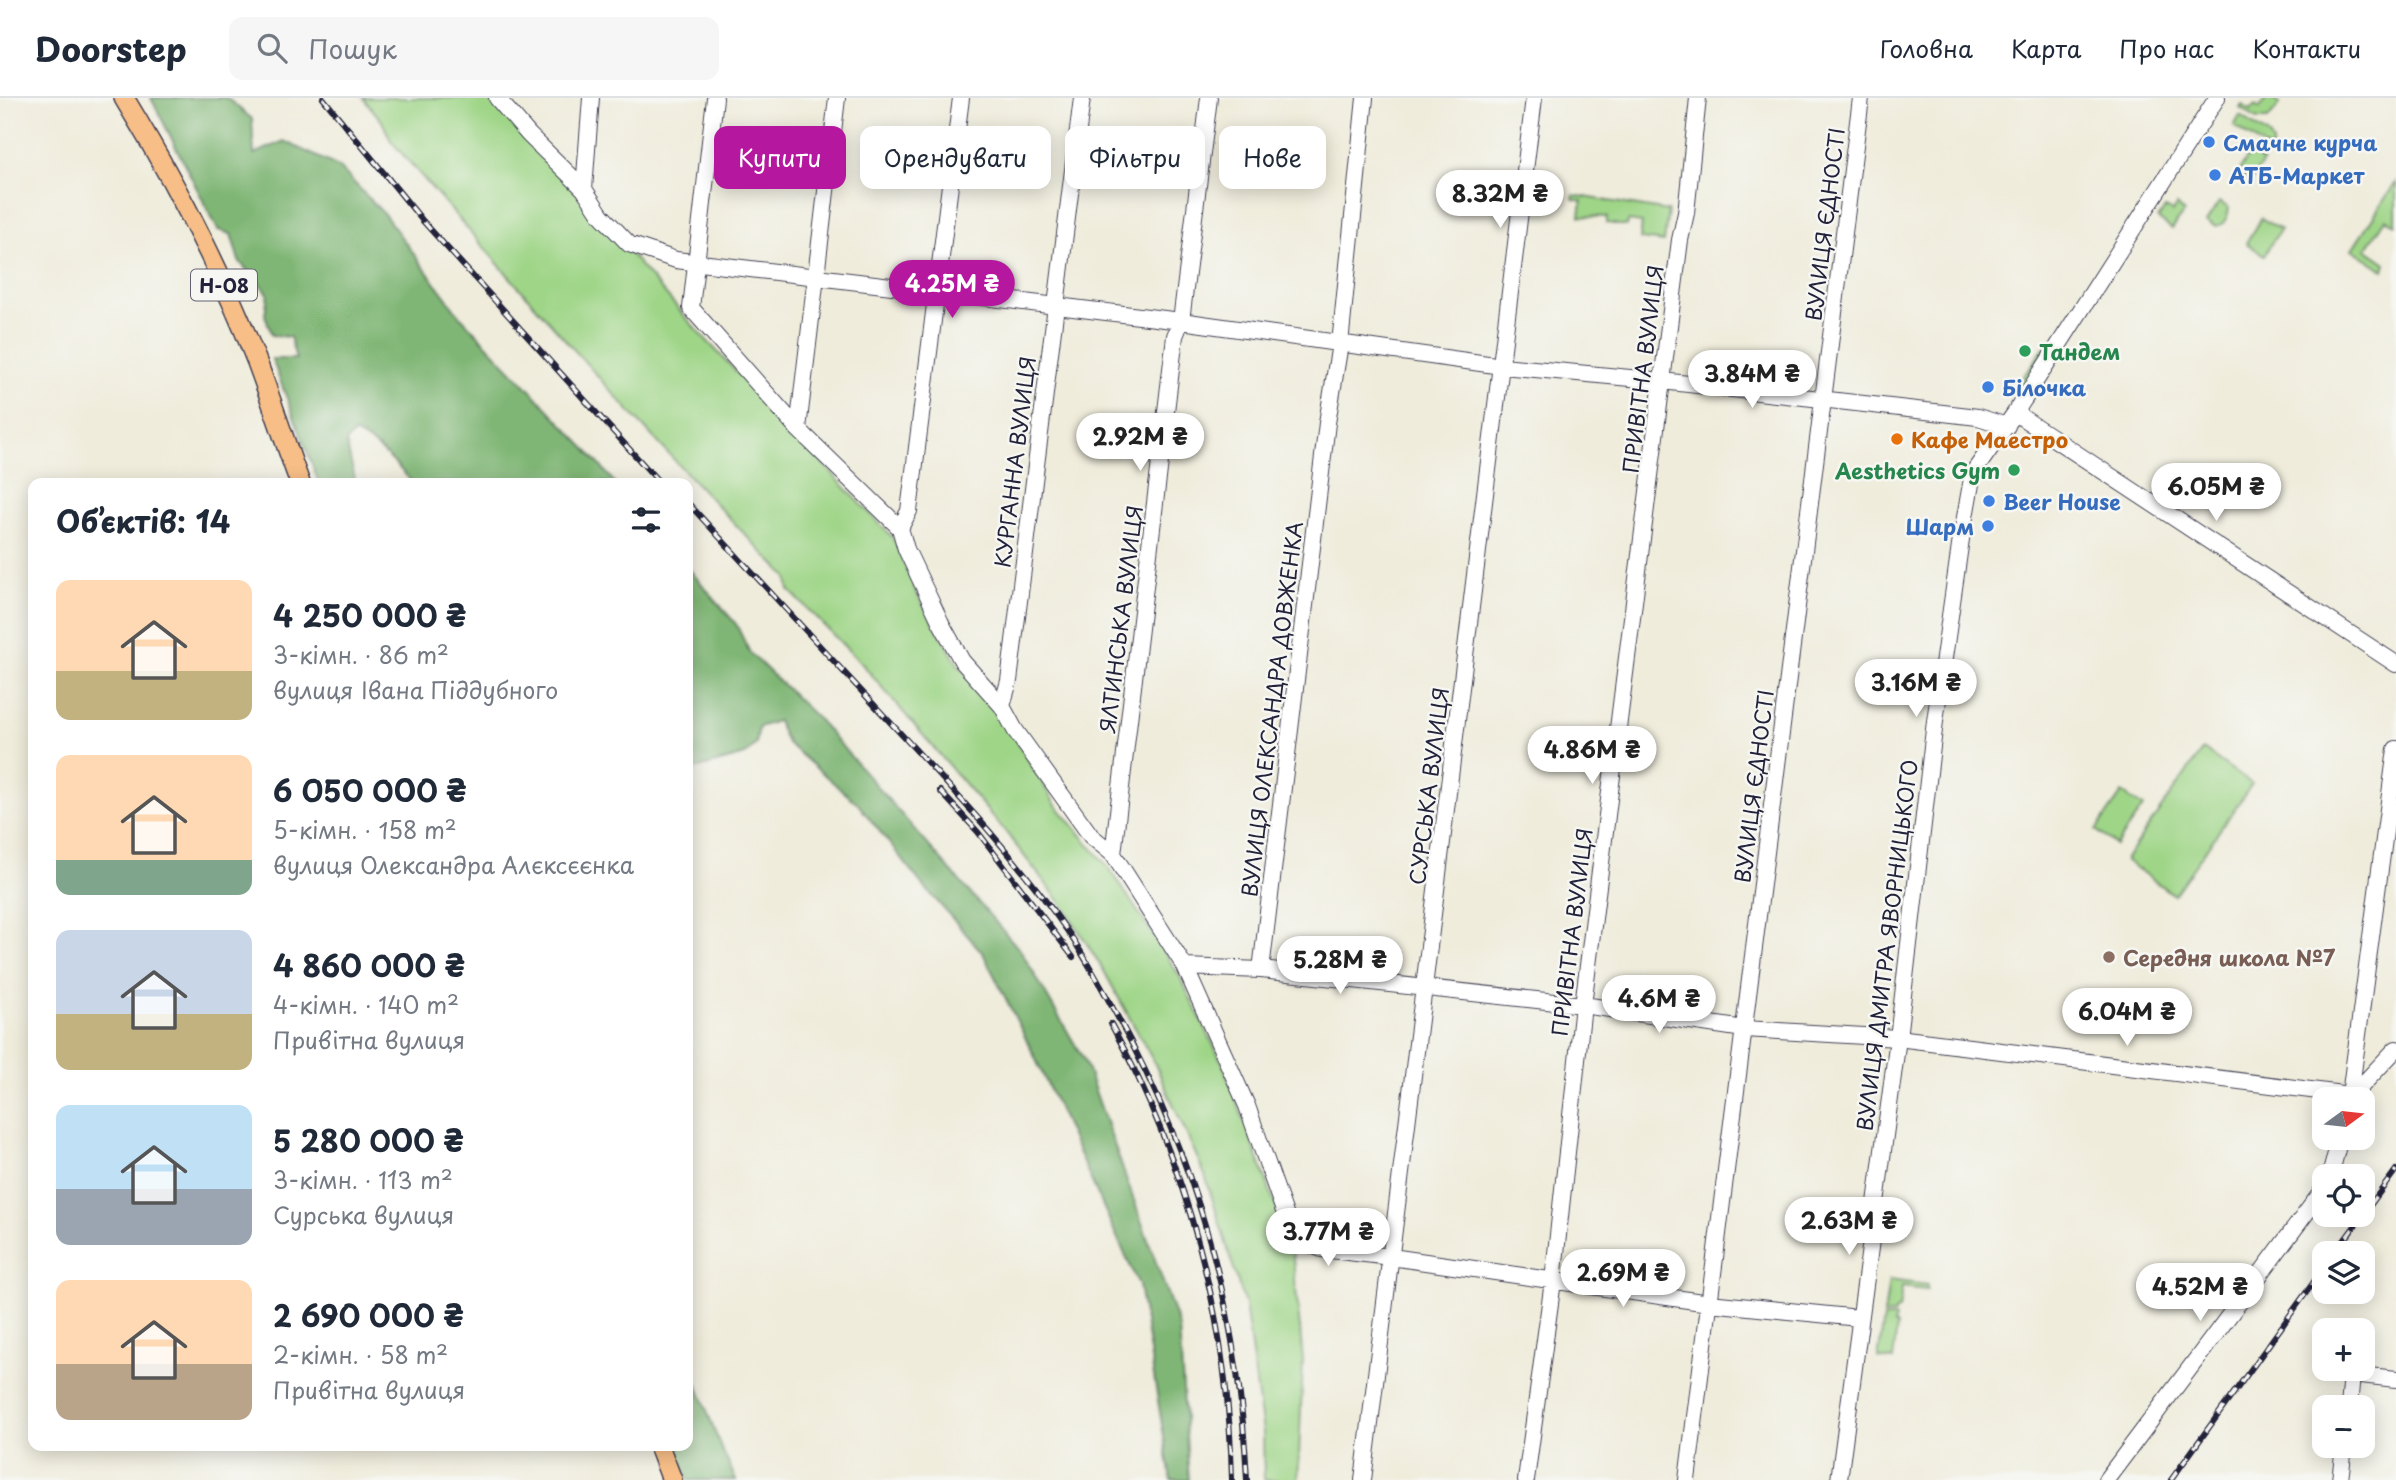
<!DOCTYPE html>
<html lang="uk">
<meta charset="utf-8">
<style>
body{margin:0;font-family:"Playpen Sans",sans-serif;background:#f6f6f7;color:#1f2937;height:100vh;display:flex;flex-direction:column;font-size:26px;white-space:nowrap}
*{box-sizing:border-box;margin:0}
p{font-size:23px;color:#747a83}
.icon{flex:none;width:38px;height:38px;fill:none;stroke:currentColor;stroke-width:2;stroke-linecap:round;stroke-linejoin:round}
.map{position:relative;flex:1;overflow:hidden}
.sheet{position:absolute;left:28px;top:380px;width:665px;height:973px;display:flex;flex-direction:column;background:#fff;border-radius:14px;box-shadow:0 4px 18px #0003}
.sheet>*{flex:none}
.hud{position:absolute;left:714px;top:28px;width:665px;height:63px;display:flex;gap:14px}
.needle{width:46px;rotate:75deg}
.controls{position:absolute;left:2312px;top:989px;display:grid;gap:14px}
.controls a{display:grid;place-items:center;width:63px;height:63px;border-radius:14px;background:#fff;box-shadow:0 4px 18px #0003;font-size:35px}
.price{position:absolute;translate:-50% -60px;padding:0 16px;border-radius:24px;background:#fff;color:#222;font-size:23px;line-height:46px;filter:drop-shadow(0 2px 4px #0008)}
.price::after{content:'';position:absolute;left:50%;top:42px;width:21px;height:16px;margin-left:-10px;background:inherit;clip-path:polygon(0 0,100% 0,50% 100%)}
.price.active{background:#b5179e;color:#fff}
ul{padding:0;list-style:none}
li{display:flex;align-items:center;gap:21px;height:175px;padding:0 28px}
li span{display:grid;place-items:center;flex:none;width:196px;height:140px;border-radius:14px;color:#555}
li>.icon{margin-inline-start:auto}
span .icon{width:84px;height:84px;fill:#fffc;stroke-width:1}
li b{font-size:30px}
h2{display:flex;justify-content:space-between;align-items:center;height:84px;padding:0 28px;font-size:30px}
.chip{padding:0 24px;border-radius:14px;background:#fff;box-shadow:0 4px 18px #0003;font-size:24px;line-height:63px}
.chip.active{background:#b5179e;color:#fff}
header{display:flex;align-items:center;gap:42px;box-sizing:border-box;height:98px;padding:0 35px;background:#fff;border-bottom:2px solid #e0e1e3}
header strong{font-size:33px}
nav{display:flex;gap:38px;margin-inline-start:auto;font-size:24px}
.search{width:490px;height:63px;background:#f6f6f7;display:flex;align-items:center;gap:18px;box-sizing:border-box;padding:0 24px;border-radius:14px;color:#747a83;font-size:26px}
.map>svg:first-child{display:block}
.green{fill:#9fd587;stroke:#607c61;stroke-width:2}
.forest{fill:#7fb674;stroke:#506c58;stroke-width:2}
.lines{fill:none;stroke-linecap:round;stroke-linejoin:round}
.minor-casing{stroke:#414053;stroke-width:18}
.major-casing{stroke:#414053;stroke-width:22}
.minor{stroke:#fff;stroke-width:16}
.major{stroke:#f7be87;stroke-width:19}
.rail-casing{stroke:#22223b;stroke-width:6}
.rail{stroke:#f6f6f2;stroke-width:3.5;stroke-dasharray:10;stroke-linecap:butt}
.shop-dot{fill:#3f7fe0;stroke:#f6f6f2;stroke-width:2.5}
.leisure-dot{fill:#2e9e5b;stroke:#f6f6f2;stroke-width:2.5}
.food-dot{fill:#e8710a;stroke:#f6f6f2;stroke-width:2.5}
.education-dot{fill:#8d6e63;stroke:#f6f6f2;stroke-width:2.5}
.labels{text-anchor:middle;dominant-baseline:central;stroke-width:5;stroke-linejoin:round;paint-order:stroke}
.shield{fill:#f6f6f2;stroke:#626272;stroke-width:2}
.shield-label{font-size:19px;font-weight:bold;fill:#22223b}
.shop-label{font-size:21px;font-weight:bold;fill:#366cbe;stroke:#f6f6f2;text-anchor:start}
.street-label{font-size:21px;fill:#22223b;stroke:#f6f6f2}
.leisure-label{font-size:21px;font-weight:bold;fill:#27864d;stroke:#f6f6f2;text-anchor:start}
.food-label{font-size:21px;font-weight:bold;fill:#c56008;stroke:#f6f6f2;text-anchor:start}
.education-label{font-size:21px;font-weight:bold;fill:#785e54;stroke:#f6f6f2;text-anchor:start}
</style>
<header>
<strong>Doorstep</strong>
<div class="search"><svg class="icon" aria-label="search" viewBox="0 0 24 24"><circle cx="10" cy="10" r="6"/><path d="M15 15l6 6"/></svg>Пошук</div>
<nav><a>Головна</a><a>Карта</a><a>Про нас</a><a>Контакти</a></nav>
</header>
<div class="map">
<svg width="2396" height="1382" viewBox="0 0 2396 1382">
<rect width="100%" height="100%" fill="#f6f6f2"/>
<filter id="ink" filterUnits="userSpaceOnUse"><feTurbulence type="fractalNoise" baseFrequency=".0143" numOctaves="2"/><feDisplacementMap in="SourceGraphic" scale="14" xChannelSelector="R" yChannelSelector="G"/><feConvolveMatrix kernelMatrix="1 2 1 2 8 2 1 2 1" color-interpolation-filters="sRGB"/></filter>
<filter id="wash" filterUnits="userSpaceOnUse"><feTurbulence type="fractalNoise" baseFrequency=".00686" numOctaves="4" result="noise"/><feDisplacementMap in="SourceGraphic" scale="28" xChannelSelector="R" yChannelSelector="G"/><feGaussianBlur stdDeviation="1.57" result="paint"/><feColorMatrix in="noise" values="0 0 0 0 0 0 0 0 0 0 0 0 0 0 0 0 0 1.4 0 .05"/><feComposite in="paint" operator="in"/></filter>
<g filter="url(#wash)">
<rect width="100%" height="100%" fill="#efecdb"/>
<!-- green -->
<path class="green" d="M363,0H493L696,231L893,440L917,496L959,568L998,612L1055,706L1110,771L1179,877L1222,964L1292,1151L1303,1262L1298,1382H1264L1263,1334L1245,1207L1205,1077L1155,966L1104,873L1064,809L1004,732L863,567L789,492L787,479C648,340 520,191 391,43L382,23Z
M2267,0H2271L2280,6L2268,21H2257L2240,10L2242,7L2251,12L2255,7L2260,10Z
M2240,18L2268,37L2273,45L2271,53L2234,28Z
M2250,56L2263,64L2251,83L2238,75Z
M2396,84V126L2386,121L2366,151L2386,165L2384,172L2352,151Z
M1573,97L1668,113L1664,144L1640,141L1642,125L1628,123L1627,128L1606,125L1607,119L1580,118L1582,103L1573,101Z
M2219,104L2229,110C2228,118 2225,127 2216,129L2206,124Z
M2177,107L2184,114L2172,131L2158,121L2165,110L2172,114Z
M2261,120L2280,132L2264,157L2246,145Z
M2048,244L2054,245L2017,301L2011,296Z
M2203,651L2252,686L2174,797L2125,762Z
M2122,695L2143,709L2116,747L2096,732Z
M1889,1182L1927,1187V1192L1902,1189L1899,1212L1895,1213V1217H1884Z
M1884,1220H1895L1894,1227H1897L1893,1262L1878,1260Z"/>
<!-- forest -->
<path class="forest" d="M151,0H227L252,21L254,56L284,43L339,69L384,116L460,218L586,351L615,385H413C395,365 378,346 354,335L346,344L356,385H319L272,261H296L290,239L272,237L265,217L268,195L239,163L231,136L218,132Z
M688,470L736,526L750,555L817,620L1021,853L1084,962L1179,1229L1189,1382H1171L1139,1187L1033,955L983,855L921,785L857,705L787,645L777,623L759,629L756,646L745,657L688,673Z
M688,1262L720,1347L736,1382H688L675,1348H688Z"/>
</g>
<g filter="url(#ink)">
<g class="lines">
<defs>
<path id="minor" d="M497,0L529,37L584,91L601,117L629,146L676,162L1181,223L1502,268L1662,283L1978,319L2007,328
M715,0L691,210L798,331L900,430L906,451L941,525L962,563L1002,608L1015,632L1091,738L1113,756L1185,869
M1365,0L1340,246L1327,325L1261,872L1185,869L1247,1008L1290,1130L1299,1142L1322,1151L1391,1159L1709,1205L1859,1220
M584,91L591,0
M2015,315L2396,566
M798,331L837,0
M900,430L909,413L961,0
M1002,608L1009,583L1082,0
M1113,756L1175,238L1181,223L1209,0
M1261,872L1583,907L1744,931L1898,940L2350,997L2396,651
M2350,1000L2396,951
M2330,1078L2340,1040
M2349,1309L2352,1276L2396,1281
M1363,1382L1534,0
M1526,1382L1553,1183L1583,907L1662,283L1680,142L1686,115L1698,0
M1687,1382L1861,0
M1839,1382L1898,940L1935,623L1961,441L1973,375L2015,315L2217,0
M2106,1382L2324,1091
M2340,1382L2344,1348"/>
<path id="major" d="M124,0C175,84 221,172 257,264C272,304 285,345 300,385
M659,1348L672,1382"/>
</defs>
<!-- minor casing -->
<use href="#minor" class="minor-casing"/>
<!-- major casing -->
<use href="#major" class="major-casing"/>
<!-- minor -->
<use href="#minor" class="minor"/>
<!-- major -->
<use href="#major" class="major"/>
<defs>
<path id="rail" d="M323,0L422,122L660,385
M688,405C755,478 822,550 889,623C951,690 1014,756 1066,831C1085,858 1101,888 1116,916C1198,1065 1239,1213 1247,1382
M940,693L978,734L1073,859
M1111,926C1187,1066 1229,1223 1232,1382
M2335,1155L2396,1072
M2171,1382L2324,1170"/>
</defs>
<!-- rail casing -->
<use href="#rail" class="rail-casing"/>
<!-- rail -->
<use href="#rail" class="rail"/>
</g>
</g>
<!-- markers -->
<g class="shop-dot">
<circle cx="2209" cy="44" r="7"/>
<circle cx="2215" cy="77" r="7"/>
<circle cx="1988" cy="289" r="7"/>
<circle cx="1989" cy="403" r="7"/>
<circle cx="1988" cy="428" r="7"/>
</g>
<g class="leisure-dot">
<circle cx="2025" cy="253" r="7"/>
<circle cx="2014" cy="372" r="7"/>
</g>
<circle class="food-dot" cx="1897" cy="341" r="7"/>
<circle class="education-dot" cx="2109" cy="859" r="7"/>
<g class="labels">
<!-- shield labels -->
<rect class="shield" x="191" y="171.5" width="66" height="31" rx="5"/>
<g class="shield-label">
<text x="224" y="187">Н-08</text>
</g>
<!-- shop labels -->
<g class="shop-label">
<text x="2223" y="44">Смачне курча</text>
<text x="2229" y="77">АТБ-Маркет</text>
<text x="2002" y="289">Білочка</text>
<text x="2003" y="403">Beer House</text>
<text x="1974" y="428" text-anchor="end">Шарм</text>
</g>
<!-- street labels -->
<g class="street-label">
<text transform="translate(1824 126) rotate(-83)">ВУЛИЦЯ ЄДНОСТІ</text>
<text transform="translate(1642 271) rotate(-83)">ПРИВІТНА ВУЛИЦЯ</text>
<text transform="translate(1014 364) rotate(-83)">КУРГАННА ВУЛИЦЯ</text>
<text transform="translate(1120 521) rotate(-83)">ЯЛТИНСЬКА ВУЛИЦЯ</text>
<text transform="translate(1271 611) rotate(-83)">ВУЛИЦЯ ОЛЕКСАНДРА ДОВЖЕНКА</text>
<text transform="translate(1428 688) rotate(-83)">СУРСЬКА ВУЛИЦЯ</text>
<text transform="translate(1753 688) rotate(-83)">ВУЛИЦЯ ЄДНОСТІ</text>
<text transform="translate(1571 834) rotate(-83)">ПРИВІТНА ВУЛИЦЯ</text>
<text transform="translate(1886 847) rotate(-83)">ВУЛИЦЯ ДМИТРА ЯВОРНИЦЬКОГО</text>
</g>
<!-- leisure labels -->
<g class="leisure-label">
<text x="2039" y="253">Тандем</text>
<text x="2000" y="372" text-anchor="end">Aesthetics Gym</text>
</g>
<!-- food labels -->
<g class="food-label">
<text x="1911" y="341">Кафе Маестро</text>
</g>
<!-- education labels -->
<g class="education-label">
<text x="2123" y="859">Середня школа №7</text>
</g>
</g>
</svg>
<div class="controls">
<a><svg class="needle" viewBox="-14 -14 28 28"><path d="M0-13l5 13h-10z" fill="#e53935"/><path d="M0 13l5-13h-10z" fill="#747a83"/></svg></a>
<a><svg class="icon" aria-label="locate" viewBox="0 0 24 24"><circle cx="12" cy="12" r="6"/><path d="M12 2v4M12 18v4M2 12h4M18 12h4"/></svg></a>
<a><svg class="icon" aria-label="layers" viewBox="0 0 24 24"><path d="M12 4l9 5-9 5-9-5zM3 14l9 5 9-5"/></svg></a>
<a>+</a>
<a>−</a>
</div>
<b class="price" style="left:1500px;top:132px">8.32M ₴</b>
<b class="price active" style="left:952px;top:222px">4.25M ₴</b>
<b class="price" style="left:1752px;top:312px">3.84M ₴</b>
<b class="price" style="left:1140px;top:375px">2.92M ₴</b>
<b class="price" style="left:2216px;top:425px">6.05M ₴</b>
<b class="price" style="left:1916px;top:621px">3.16M ₴</b>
<b class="price" style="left:1592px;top:688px">4.86M ₴</b>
<b class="price" style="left:1340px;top:898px">5.28M ₴</b>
<b class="price" style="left:1659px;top:937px">4.6M ₴</b>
<b class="price" style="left:2127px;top:950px">6.04M ₴</b>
<b class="price" style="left:1849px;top:1159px">2.63M ₴</b>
<b class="price" style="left:1328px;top:1170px">3.77M ₴</b>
<b class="price" style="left:1623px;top:1211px">2.69M ₴</b>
<b class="price" style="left:2200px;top:1225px">4.52M ₴</b>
<div class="hud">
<a class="chip active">Купити</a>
<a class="chip">Орендувати</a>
<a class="chip">Фільтри</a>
<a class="chip">Нове</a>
</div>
<section class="sheet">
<h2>Об’єктів: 14<svg class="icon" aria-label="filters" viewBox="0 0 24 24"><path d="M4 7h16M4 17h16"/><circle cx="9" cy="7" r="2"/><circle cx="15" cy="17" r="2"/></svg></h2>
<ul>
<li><span style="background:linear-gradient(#ffd9b3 65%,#c2b280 0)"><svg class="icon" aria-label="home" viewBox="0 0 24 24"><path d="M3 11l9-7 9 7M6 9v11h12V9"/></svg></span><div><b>4 250 000 ₴</b><p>3-кімн. · 86 m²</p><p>вулиця Івана Піддубного</p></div></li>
<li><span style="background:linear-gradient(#ffd9b3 75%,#7fa58c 0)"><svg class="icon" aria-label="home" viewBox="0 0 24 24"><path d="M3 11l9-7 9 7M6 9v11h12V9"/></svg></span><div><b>6 050 000 ₴</b><p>5-кімн. · 158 m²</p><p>вулиця Олександра Алєксєєнка</p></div></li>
<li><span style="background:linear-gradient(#c9d6e8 60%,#c2b280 0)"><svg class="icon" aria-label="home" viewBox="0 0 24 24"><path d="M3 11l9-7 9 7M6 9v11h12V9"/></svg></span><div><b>4 860 000 ₴</b><p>4-кімн. · 140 m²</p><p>Привітна вулиця</p></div></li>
<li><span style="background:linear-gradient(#bfe0f5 60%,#9aa5b1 0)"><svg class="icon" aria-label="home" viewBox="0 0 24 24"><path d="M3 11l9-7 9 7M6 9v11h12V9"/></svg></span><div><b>5 280 000 ₴</b><p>3-кімн. · 113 m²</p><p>Сурська вулиця</p></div></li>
<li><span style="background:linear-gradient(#ffd9b3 60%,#b9a48a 0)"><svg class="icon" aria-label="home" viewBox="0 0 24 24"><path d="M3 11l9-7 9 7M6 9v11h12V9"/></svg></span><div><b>2 690 000 ₴</b><p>2-кімн. · 58 m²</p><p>Привітна вулиця</p></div></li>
</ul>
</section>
</div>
